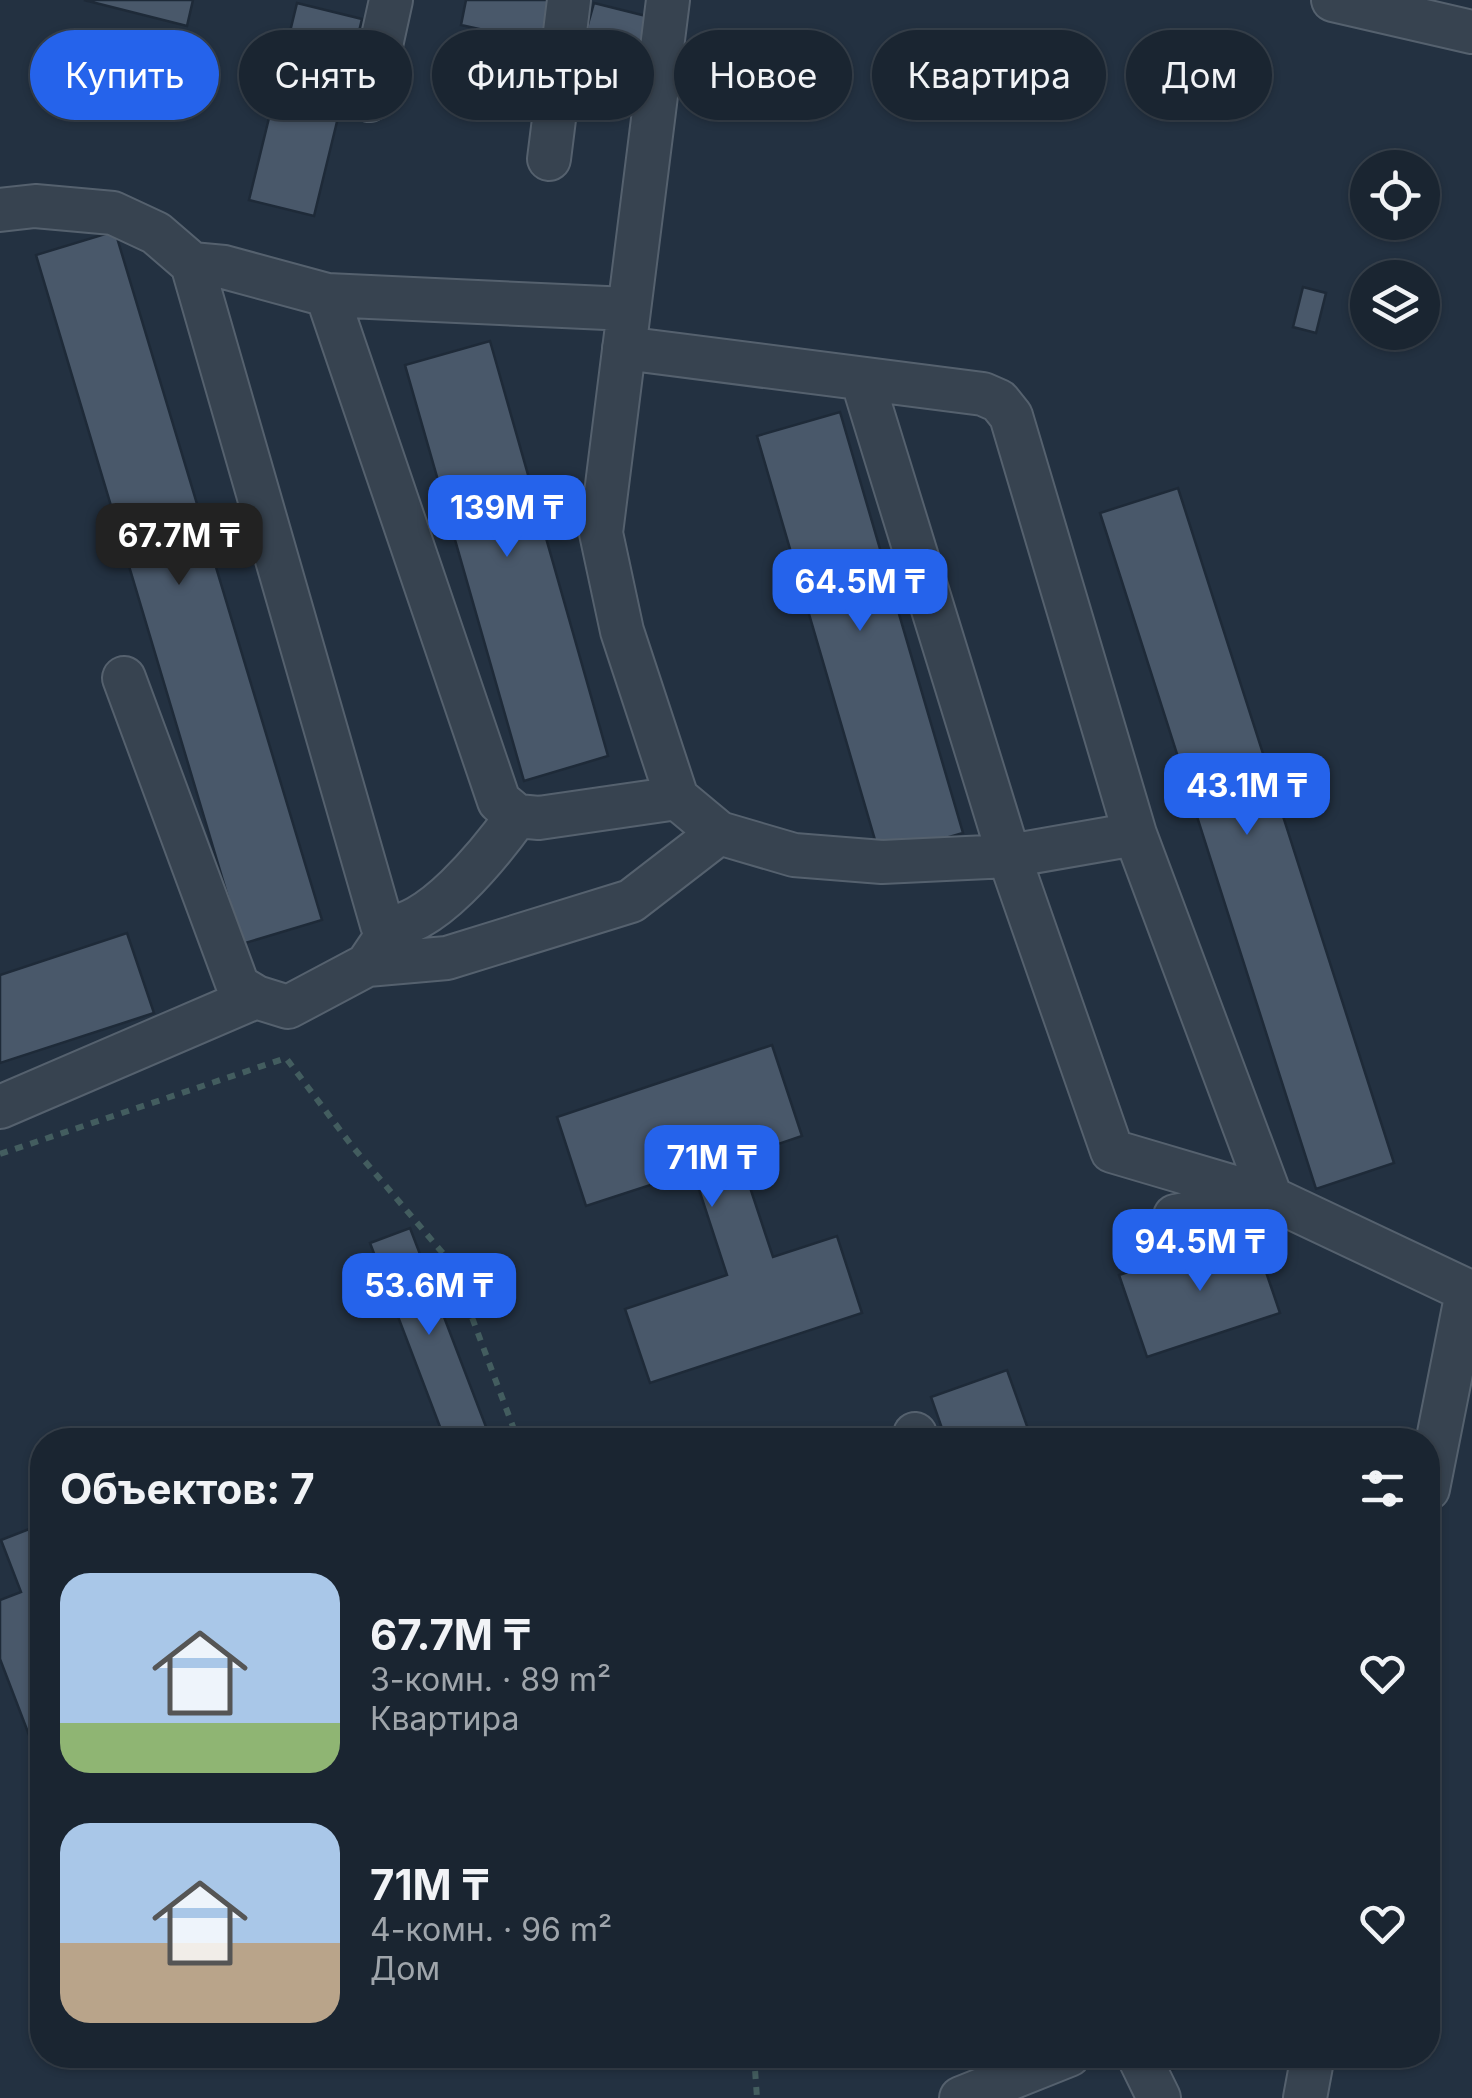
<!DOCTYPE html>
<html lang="ru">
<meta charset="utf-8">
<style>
body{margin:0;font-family:Inter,sans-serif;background:#232d39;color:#f1f3f6;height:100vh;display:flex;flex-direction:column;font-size:38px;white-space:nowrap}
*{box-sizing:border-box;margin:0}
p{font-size:32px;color:#9fa5ab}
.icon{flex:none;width:55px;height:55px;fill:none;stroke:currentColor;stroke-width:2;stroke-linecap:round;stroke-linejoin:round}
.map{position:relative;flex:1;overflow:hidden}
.details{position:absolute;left:30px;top:1428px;width:1410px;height:640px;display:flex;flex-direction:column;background:#1a2531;border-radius:40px;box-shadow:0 2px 8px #0004,0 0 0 2px #38424d}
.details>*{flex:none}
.top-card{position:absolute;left:30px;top:30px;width:1412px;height:90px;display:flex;gap:20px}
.tools{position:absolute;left:1350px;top:150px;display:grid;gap:20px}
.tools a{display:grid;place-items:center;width:90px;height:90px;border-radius:50%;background:#1a2531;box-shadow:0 2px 8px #0004,0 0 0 2px #38424d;font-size:50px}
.price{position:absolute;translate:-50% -85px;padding:0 22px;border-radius:20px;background:#2563eb;color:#fff;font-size:32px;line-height:65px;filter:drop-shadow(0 2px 5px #0008)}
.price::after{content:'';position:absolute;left:50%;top:60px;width:30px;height:22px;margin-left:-15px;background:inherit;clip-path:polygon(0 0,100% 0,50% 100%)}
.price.on{background:#222;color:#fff}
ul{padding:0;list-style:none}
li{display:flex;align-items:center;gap:30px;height:250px;padding:0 30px}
li span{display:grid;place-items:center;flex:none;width:280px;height:200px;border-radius:30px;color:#555}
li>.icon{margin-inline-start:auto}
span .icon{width:120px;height:120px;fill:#fffc;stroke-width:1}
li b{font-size:42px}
h2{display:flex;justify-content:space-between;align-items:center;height:120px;padding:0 30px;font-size:42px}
.chip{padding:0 35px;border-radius:45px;background:#1a2531;box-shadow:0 2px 8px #0004,0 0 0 2px #38424d;font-size:35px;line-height:90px}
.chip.on{background:#2563eb;color:#fff}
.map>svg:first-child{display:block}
.building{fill:#49586a;stroke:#1e2a38;stroke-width:2.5}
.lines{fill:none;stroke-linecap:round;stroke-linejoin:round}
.minor-casing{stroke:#55616e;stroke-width:46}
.path{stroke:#435d5f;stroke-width:6;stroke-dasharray:8 8;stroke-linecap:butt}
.minor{stroke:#374350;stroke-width:42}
</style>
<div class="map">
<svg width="1472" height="2098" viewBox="0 0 1472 2098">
<rect width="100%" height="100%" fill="#233141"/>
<!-- building -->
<path class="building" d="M84,0H193L187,26Z
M466,0H551L552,45L461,25Z
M297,3L362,19L314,216L249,200Z
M594,3L658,19L646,64L582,46Z
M115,231L322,920L242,944L36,255Z
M1303,287L1326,293L1316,333L1293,327Z
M490,341L608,756L524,781L405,365Z
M840,412L963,833L880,857L757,436Z
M1178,488L1394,1163L1316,1189L1100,513Z
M127,933L154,1013L0,1063V975Z
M772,1045L802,1136L740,1157L773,1257L837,1236L862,1313L650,1383L625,1309L727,1275L693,1171L586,1206L557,1117Z
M410,1228L491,1440H445L370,1243Z
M1252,1231L1280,1313L1147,1357L1119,1275Z
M1007,1370L1032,1440H946L931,1397Z
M42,1524V1769L0,1659V1600L21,1592L1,1540Z
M1167,2055H1213L1172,2070Z"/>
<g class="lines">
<defs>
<path id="minor" d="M668,0L601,533L622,631L677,798L719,833L794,855L882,862L1009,856L1135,834
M1333,0L1472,32
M369,100L391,0
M549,159L569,0
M0,210L35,206L113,213L156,233L192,264L224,267L327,295L628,309
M192,264L382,925C425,937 494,848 517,816
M327,295L499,801L517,816L539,818L677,798
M624,348L983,394L999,401L1011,416L1135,834L1271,1198L1175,1216
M862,379L1009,856L1112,1151L1271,1198L1472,1293
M124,678L238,986L256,997L288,1007L367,965L392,928
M367,965L447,958L631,901L719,833
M0,1107L256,997
M915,1434L917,1440
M1428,1489L1467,1292
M1138,2055L1159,2098
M961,2098L1069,2055
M1305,2098L1313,2055"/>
</defs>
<!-- minor casing -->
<use href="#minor" class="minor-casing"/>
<!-- path -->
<path class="path" d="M0,1154L286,1058L352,1146L452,1264L518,1440
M754,2055L757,2098"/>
<!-- minor -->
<use href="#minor" class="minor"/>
</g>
</svg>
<div class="tools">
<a><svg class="icon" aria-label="locate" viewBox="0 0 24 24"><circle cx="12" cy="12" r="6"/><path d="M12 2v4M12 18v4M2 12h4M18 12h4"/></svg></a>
<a><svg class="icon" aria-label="layers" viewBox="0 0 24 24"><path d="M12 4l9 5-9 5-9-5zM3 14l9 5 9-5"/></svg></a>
</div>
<b class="price" style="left:507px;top:560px">139M ₸</b>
<b class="price on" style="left:179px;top:588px">67.7M ₸</b>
<b class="price" style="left:860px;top:634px">64.5M ₸</b>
<b class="price" style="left:1247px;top:838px">43.1M ₸</b>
<b class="price" style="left:712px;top:1210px">71M ₸</b>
<b class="price" style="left:1200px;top:1294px">94.5M ₸</b>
<b class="price" style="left:429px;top:1338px">53.6M ₸</b>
<div class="top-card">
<a class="chip on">Купить</a>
<a class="chip">Снять</a>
<a class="chip">Фильтры</a>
<a class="chip">Новое</a>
<a class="chip">Квартира</a>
<a class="chip">Дом</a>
</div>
<section class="details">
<h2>Объектов: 7<svg class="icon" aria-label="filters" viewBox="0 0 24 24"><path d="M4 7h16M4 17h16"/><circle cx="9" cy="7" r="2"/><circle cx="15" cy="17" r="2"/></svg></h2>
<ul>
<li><span style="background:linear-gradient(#a9c7e8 75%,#8fb573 0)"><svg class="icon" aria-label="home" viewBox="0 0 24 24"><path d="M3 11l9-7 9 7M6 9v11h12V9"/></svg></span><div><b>67.7M ₸</b><p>3-комн. · 89 m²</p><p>Квартира</p></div><svg class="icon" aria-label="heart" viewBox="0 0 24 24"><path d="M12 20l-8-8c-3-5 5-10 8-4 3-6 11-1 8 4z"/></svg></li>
<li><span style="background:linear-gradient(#a9c7e8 60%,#b9a48a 0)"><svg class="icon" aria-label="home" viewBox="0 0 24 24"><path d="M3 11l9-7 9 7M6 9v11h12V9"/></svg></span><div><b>71M ₸</b><p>4-комн. · 96 m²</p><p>Дом</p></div><svg class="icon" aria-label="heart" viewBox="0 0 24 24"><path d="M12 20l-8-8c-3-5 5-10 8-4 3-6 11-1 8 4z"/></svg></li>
</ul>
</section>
</div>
